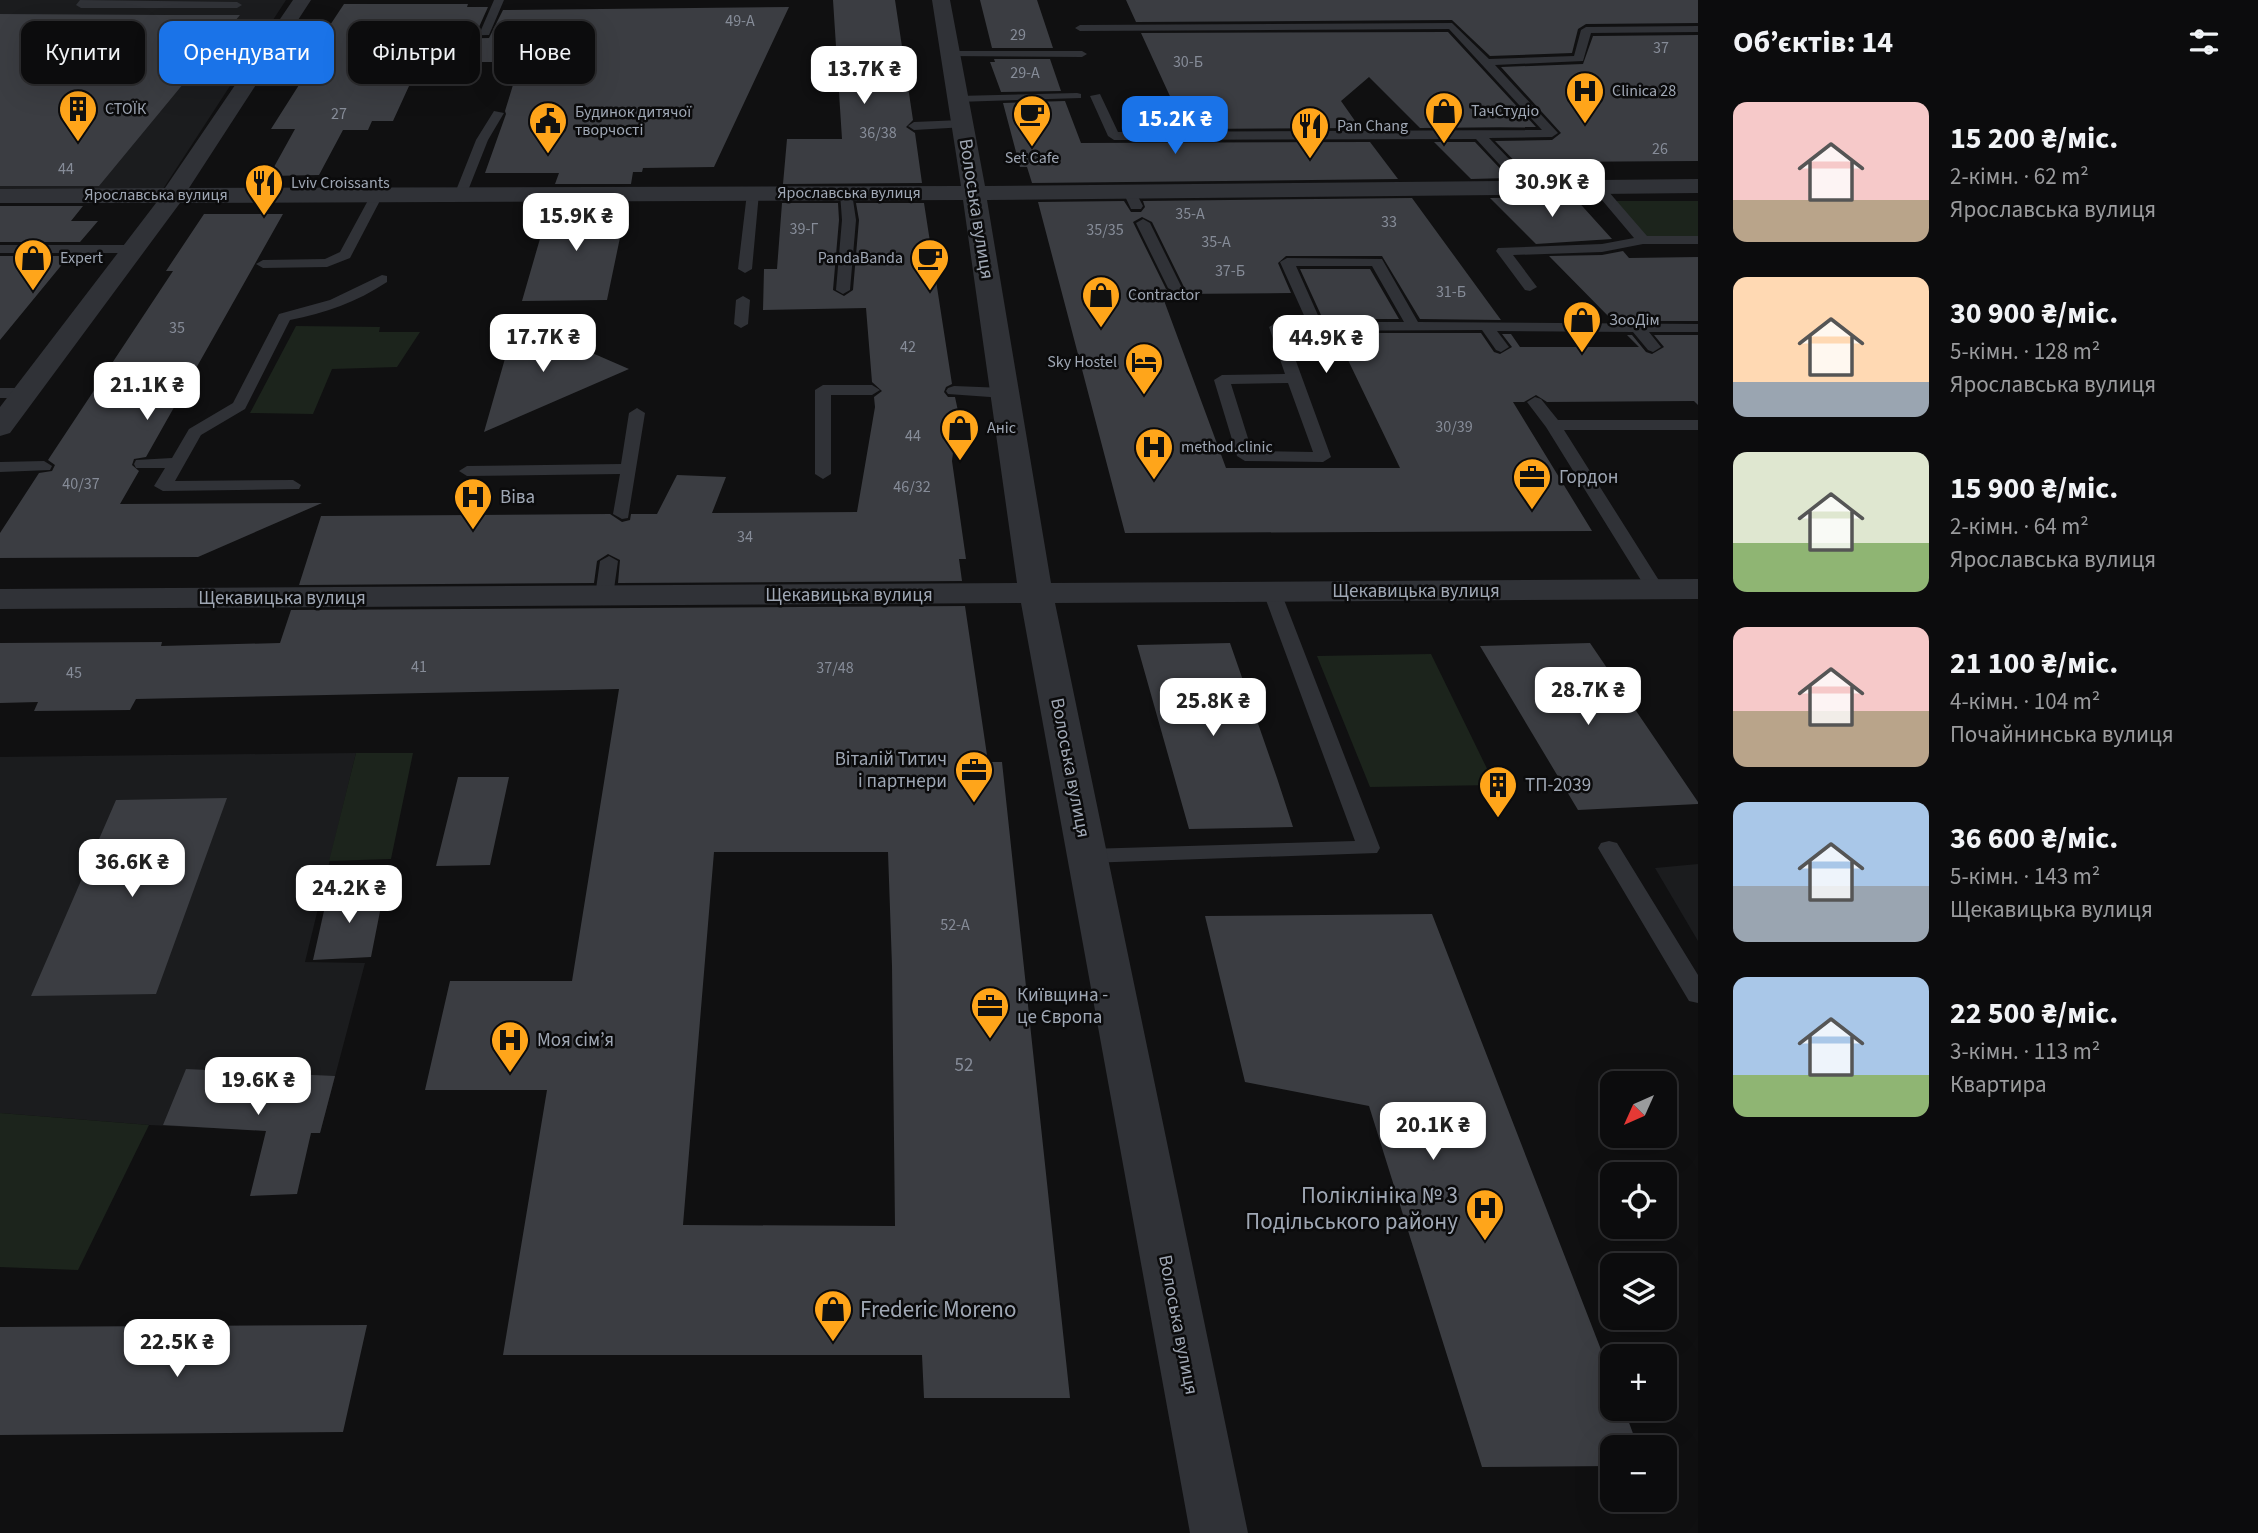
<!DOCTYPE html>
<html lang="uk">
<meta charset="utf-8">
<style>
body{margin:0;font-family:"Source Sans 3",sans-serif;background:#151516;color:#f1f3f6;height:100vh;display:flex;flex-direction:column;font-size:26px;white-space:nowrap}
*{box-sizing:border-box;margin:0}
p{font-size:23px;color:#9a9b9d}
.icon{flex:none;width:38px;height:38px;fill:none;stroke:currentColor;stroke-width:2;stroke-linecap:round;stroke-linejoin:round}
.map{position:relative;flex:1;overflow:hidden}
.drawer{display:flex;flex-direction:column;background:#0c0c0d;width:560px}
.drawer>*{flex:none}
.guide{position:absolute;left:21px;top:21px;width:665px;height:63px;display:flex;gap:14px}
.needle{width:46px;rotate:225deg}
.tools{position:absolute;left:1600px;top:1071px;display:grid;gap:14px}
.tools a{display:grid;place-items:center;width:77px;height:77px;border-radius:14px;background:#0c0c0d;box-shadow:0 7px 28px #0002,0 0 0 2px #2c2c2e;font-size:35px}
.price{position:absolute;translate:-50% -60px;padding:0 16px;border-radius:14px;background:#fff;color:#222;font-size:23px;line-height:46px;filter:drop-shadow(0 2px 4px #0008)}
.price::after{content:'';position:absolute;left:50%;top:42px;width:21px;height:16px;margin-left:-10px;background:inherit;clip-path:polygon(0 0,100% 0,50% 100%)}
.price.selected{background:#1a73e8;color:#fff}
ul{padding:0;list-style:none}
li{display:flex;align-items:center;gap:21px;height:175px;padding:0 35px}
li span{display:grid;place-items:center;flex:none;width:196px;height:140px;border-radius:14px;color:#555}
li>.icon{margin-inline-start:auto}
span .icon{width:84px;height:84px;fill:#fffc;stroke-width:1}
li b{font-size:30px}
h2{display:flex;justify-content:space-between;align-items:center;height:84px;padding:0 35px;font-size:30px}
.pill{padding:0 24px;border-radius:14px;background:#0c0c0d;box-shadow:0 7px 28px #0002,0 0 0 2px #2c2c2e;font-size:24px;line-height:63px}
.pill.selected{background:#1a73e8;color:#fff}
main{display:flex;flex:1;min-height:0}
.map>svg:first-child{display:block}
.built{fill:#1b1c1e}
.green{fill:#1c241c}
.building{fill:#3b3d42;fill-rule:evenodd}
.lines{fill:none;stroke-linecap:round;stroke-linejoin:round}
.service{fill:#303237;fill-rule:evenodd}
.minor{fill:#303237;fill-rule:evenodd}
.labels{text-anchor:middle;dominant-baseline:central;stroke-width:5;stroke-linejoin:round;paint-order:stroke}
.number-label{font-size:16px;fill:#868c98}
.far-poi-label{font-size:16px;fill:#9fa7b4;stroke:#0b0b0c;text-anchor:start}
.far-street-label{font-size:16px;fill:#9fa7b4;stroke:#0b0b0c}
.street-label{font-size:19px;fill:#9fa7b4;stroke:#0b0b0c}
.poi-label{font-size:19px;fill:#9fa7b4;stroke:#0b0b0c;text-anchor:start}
.near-number-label{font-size:19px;fill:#868c98}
.near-poi-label{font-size:23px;fill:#9fa7b4;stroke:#0b0b0c;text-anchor:end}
</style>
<main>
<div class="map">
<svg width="1698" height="1533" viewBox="0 0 1698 1533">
<rect width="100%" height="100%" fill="#101011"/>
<!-- built -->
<path class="built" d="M0,0H286L161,192H0Z
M356,753L305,962L365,963L320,1133L149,1125L0,1113V757Z
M1698,864V941L1655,868Z"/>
<!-- green -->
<path class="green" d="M1613,201H1698V236L1644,237Z
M296,326L380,327L379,332H420L397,367L332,369L313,414L250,413Z
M1431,654L1495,785L1370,787L1317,656Z
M356,753H413L391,859L329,861Z
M0,1113L149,1125L78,1270L0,1267Z"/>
<!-- building -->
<path class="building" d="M833,0H895L913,120L906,127L915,133L922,183L783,184L787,139H842Z
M980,0H1037L1053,48H992Z
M1126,0H1698V23L1586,24L1578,29L1572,53L1490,56L1452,20L1136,22Z
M344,4H468L467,7H488L479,27L394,28L387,35L394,40L489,38L503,10L789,7L714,167L643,168L642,172H633L631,184H555L559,173H485L506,114L505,111L520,62H420L393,121H372L368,130H343L319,175L269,176L295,129H271L311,66H303Z
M0,14L166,15H240L99,186H0ZM47,30L56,32L57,37L45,51L33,50L32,45Z
M1448,32L1536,127L1420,128L1369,77L1341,101L1360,128L1185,129L1141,33Z
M1698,35V161L1542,162L1556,178H1531L1495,141L1552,140L1561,133L1501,67L1583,64L1593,36Z
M994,59H1050L1061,91L1001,92L990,62H995Z
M1065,101L1081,143L1370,142L1398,179L1032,183L1027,167H1020L1003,103Z
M1434,142H1475L1509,178L1471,179Z
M1574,197L1612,239L1536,244L1490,198Z
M1412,198L1501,320L1420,319L1382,256H1286L1278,263L1291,293L1176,294L1182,292L1184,287L1152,222L1142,217L1133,222L1166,289L1175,295H1162L1226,468H1400L1335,333H1481L1494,352L1500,354L1512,347L1502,334H1511L1520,347H1639L1627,335H1632L1646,352L1652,354L1664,347L1654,335H1698V405L1694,401L1547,402L1536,395L1524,402H1513L1592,531L1125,533L1038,202L1124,201L1131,212H1141L1145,207L1143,201Z
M782,203H838L839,220L833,290L844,296L853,290L859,220L856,203H924L952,384L946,387L944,392L948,397H955L958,411L952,461L966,559H959L962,581L618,583L620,560L608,554L597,561L594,583L299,585L321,516L610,514L622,522L630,520L631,514H657L677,475L726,477L712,513L857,512L875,407L874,397L882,391L872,382L866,308L763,310L764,269H777Z
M550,204H627L607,300L522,301Z
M0,206H83L71,221H98L80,242H0Z
M204,214H283L146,457L134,459L132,465L139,471L120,504L322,503L198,557L0,558V533L39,473L52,471L55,465L48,460L173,271H166Z
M1623,251L1629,258L1698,257V321H1613L1549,256L1602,255Z
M0,256H69L0,340Z
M1300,269H1370L1399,319H1328L1326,315H1321Z
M516,320L629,369L484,432Z
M965,606L988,762H1002L1070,1398H924L922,1355H503L547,1090H425L450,981H572L619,689L136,699L130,710L34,711L38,702L0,703V643L162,642L161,646L280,643L291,610ZM714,852H888L892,966L895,1226L683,1225Z
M1230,643L1277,778L1293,827L1189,829L1137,645Z
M1590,643L1698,802V804L1578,810L1480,646Z
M458,777H509L490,865L436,866Z
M227,798L156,994L31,996L116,800Z
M384,891L371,957L313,960L328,893Z
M1432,914L1612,1378V1409H1624L1638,1447H1612V1466L1482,1467L1369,1106L1245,1082L1205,916Z
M186,1069L335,1076L320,1133H311L297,1194L250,1196L266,1131L163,1125Z
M367,1325L343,1432L0,1435V1327Z"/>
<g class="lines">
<!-- service -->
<path class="service" d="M80,0L237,2L242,5L237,8H81L76,5Z
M494,0H504L489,35L394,37L389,34L394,31L481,30Z
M1452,23L1489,59L1574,56L1581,30L1586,27L1698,26V32L1591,33L1583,61L1495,65L1558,133L1552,137L1489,138L1534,185V191H1524L1476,139L1114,140L1108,136L1090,96L1100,94L1118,132L1542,130L1449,29L1080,31L1075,28L1080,25Z
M46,33L55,35L43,49H35L34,47Z
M950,51H1082L1087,54L1082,57L946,56L945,54Z
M1077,93L1081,94V98L957,102L951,99L957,96Z
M494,111L504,113L488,140L467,193L461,197L456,196L455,193L476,140Z
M962,120L968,124L966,127L914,130L908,126L914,122Z
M1597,183L1602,184L1647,236H1698V244H1643L1602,252L1513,255L1537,287L1530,291L1525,290L1496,251L1498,248L1602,244L1634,238L1591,187Z
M1129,188L1134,189L1143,206L1141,209H1131L1123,192Z
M378,189L384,193L350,258L327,267L263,268L256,264L263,260L325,259L340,252L372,193Z
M753,189L759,193L752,269L745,273L738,269L747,193Z
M846,189L852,193L856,220L850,290L843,294L836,290L842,220L840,193Z
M1143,219L1150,223L1182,288L1180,291L1175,292L1168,288L1136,223Z
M0,245H134L141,249L134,253H0Z
M1287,258L1382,259L1418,322L1698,324V332H1649L1661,347L1653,352L1648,350L1633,332L1497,331L1509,347L1501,352L1496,350L1482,330L1285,331L1331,457L1323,462L1245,461L1237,456L1214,380L1222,375L1285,374L1269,327L1276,323L1307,322L1280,262ZM1296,266H1372L1404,322H1321ZM1288,383L1313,452L1252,451L1231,384Z
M382,275L387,276V282C357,302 325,313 290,320L245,409L201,435L175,481L293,480L301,485L299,489L163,491L154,486L165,468H136L134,464L136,460L172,458L189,429L233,403L279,314L330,300Z
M743,296L750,300L748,324L741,328L734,324L736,300Z
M823,385H872L880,390L872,395H831V474L823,479L815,474V390Z
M954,386L1004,388L1012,393L1004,398L948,394L946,391L948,388Z
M0,388H25L33,393L25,398H0Z
M1535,397L1541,399L1558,420H1698V430H1564L1665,590L1663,594H1649L1647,590L1546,427L1527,402Z
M637,408L645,413L628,518L622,519L613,514L620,474L467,476L459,471L467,466L621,464L629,413Z
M44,461L52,466L50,470L0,472V462Z
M609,556L618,561L613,596L604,602L595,596L600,561Z
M1272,586L1281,592L1380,848L1377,853L1087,863L1079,861L1076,856L1079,851L1087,849L1355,841L1263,592Z
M1609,841L1617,843L1698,975V1003L1689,1001L1598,848L1601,843Z"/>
<!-- minor -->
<path class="minor" d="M293,0H311L189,188L961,186L932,0H950L985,186L1698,179V193L987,200L1051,583L1698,579V599L1055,603L1248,1533H1190L1021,603L0,609V589L1017,583L963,200L180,203L10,433L0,436V407L156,203H0V189L165,188Z"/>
</g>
<!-- icons -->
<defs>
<symbol id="hospital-pin" viewBox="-11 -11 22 30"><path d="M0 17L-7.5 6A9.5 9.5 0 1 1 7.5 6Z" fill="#ffa51a" stroke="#0b0b0c"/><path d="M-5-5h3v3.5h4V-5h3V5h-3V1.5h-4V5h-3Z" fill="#111"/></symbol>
<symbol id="building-pin" viewBox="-11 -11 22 30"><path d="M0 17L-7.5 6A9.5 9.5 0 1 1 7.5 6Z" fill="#ffa51a" stroke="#0b0b0c"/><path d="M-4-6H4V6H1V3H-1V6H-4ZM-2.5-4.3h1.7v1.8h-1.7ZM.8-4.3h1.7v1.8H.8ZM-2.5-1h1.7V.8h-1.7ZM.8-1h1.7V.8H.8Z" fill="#111"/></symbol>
<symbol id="shop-pin" viewBox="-11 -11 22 30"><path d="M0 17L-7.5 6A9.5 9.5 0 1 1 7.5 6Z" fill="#ffa51a" stroke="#0b0b0c"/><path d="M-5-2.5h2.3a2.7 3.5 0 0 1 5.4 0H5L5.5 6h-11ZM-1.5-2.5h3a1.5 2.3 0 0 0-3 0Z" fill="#111"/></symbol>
<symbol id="cafe-pin" viewBox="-11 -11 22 30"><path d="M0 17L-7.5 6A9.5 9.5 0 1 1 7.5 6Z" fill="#ffa51a" stroke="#0b0b0c"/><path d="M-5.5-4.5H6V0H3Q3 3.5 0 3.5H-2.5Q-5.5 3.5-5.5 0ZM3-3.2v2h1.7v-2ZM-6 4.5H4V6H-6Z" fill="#111"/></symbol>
<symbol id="civic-pin" viewBox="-11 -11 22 30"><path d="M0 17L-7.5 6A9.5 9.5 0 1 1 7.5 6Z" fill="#ffa51a" stroke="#0b0b0c"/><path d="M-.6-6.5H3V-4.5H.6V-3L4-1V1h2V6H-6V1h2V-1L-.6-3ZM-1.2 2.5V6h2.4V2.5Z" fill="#111"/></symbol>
<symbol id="restaurant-pin" viewBox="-11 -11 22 30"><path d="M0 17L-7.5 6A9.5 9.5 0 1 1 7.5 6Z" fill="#ffa51a" stroke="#0b0b0c"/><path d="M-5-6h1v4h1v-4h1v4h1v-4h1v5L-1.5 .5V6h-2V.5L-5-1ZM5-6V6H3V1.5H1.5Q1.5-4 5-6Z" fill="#111"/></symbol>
<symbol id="hotel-pin" viewBox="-11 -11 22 30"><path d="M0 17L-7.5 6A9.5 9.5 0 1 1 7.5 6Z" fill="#ffa51a" stroke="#0b0b0c"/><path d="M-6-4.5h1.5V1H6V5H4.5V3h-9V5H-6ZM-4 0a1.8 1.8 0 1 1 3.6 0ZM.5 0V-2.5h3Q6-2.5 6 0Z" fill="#111"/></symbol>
<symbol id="office-pin" viewBox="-11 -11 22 30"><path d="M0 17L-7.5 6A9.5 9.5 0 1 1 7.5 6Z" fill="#ffa51a" stroke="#0b0b0c"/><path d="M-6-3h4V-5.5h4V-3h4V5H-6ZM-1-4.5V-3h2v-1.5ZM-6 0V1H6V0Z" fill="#111"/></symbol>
</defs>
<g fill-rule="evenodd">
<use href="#hospital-pin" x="1563" y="69" width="44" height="60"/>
<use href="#building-pin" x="56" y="87" width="44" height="60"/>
<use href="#shop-pin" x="1422" y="89" width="44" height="60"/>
<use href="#cafe-pin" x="1010" y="92" width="44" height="60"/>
<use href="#civic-pin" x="526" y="99" width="44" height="60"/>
<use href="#restaurant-pin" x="1288" y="104" width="44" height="60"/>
<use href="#restaurant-pin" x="242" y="161" width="44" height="60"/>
<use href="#shop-pin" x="11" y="236" width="44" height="60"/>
<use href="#cafe-pin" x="908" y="236" width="44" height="60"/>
<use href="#shop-pin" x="1079" y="273" width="44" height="60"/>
<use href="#shop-pin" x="1560" y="298" width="44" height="60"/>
<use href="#hotel-pin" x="1122" y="340" width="44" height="60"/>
<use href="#shop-pin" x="938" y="406" width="44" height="60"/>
<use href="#hospital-pin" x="1132" y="425" width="44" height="60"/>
<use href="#office-pin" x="1510" y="455" width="44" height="60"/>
<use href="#hospital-pin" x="451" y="475" width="44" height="60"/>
<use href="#office-pin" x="952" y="748" width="44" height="60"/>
<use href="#building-pin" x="1476" y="763" width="44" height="60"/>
<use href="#office-pin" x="968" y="984" width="44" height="60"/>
<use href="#hospital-pin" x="488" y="1018" width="44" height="60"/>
<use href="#hospital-pin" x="1463" y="1186" width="44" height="60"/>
<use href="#shop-pin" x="811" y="1287" width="44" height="60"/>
</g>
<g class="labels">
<!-- number labels -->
<g class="number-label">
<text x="740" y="21">49-А</text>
<text x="1018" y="35">29</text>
<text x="1661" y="48">37</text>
<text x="1188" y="62">30-Б</text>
<text x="1025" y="73">29-А</text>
<text x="339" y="114">27</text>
<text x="878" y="133">36/38</text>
<text x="1660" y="149">26</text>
<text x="66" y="169">44</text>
<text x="1190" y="214">35-А</text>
<text x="1389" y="222">33</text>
<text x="804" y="229">39-Г</text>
<text x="1105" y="230">35/35</text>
<text x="1216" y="242">35-А</text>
<text x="1230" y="271">37-Б</text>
<text x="1451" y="292">31-Б</text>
<text x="177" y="328">35</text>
<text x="908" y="347">42</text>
<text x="1454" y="427">30/39</text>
<text x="913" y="436">44</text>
<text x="81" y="484">40/37</text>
<text x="912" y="487">46/32</text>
<text x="745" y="537">34</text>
<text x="419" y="667">41</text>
<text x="835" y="668">37/48</text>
<text x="74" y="673">45</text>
<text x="955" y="925">52-А</text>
</g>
<!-- far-poi labels -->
<g class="far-poi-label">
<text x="1612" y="91">Clinica 28</text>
<text x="105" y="109">СТОЇК</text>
<text x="1471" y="111">ТачСтудiо</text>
<text x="575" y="112">Будинок дитячої<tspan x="575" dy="18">творчості</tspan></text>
<text x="1337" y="126">Pan Chang</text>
<text x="1032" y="158" text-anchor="middle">Set Cafe</text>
<text x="291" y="183">Lviv Croissants</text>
<text x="60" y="258">Expert</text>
<text x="903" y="258" text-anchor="end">PandaBanda</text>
<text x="1128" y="295">Contractor</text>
<text x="1609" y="320">ЗооДім</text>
<text x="1117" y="362" text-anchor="end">Sky Hostel</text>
<text x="987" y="428">Аніс</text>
<text x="1181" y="447">method.clinic</text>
</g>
<!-- far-street labels -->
<g class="far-street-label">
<text x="849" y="193">Ярославська вулиця</text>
<text x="156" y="195">Ярославська вулиця</text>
</g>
<!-- street labels -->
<g class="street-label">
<text transform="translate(976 209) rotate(81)">Волоська вулиця</text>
<text x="1416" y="591">Щекавицька вулиця</text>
<text x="849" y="595">Щекавицька вулиця</text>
<text x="282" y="598">Щекавицька вулиця</text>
<text transform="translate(1070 768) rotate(79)">Волоська вулиця</text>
<text transform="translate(1178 1325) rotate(79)">Волоська вулиця</text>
</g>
<!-- poi labels -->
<g class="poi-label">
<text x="1559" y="477">Гордон</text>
<text x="500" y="497">Віва</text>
<text x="947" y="759" text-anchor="end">Віталій Титич<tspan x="947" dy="22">і партнери</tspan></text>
<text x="1525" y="785">ТП-2039</text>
<text x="1017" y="995">Київщина -<tspan x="1017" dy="22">це Європа</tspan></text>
<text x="537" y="1040">Моя сім’я</text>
</g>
<!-- near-number labels -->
<g class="near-number-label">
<text x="964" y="1065">52</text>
</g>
<!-- near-poi labels -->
<g class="near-poi-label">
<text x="1458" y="1195">Поліклініка № 3<tspan x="1458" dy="26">Подільського району</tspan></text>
<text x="860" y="1309" text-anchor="start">Frederic Moreno</text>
</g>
</g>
</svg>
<div class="tools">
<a><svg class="needle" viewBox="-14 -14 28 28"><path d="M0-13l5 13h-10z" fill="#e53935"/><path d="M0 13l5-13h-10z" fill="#9a9b9d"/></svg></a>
<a><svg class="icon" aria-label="locate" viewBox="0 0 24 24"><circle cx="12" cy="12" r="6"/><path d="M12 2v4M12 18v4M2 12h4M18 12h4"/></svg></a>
<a><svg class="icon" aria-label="layers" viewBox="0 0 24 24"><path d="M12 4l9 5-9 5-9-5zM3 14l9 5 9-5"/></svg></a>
<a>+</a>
<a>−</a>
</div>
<b class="price" style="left:864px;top:106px">13.7K ₴</b>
<b class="price selected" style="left:1175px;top:156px">15.2K ₴</b>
<b class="price" style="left:1552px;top:219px">30.9K ₴</b>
<b class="price" style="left:576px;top:253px">15.9K ₴</b>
<b class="price" style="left:543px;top:374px">17.7K ₴</b>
<b class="price" style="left:1326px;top:375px">44.9K ₴</b>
<b class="price" style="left:147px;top:422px">21.1K ₴</b>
<b class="price" style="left:1588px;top:727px">28.7K ₴</b>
<b class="price" style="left:1213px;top:738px">25.8K ₴</b>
<b class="price" style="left:132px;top:899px">36.6K ₴</b>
<b class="price" style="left:349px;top:925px">24.2K ₴</b>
<b class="price" style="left:258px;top:1117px">19.6K ₴</b>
<b class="price" style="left:1433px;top:1162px">20.1K ₴</b>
<b class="price" style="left:177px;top:1379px">22.5K ₴</b>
<div class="guide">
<a class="pill">Купити</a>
<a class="pill selected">Орендувати</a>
<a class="pill">Фільтри</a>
<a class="pill">Нове</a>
</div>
</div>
<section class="drawer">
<h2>Об’єктів: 14<svg class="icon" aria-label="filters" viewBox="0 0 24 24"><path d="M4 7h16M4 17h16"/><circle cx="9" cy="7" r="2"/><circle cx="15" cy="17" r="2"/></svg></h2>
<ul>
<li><span style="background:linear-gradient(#f6c9c9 70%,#b9a48a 0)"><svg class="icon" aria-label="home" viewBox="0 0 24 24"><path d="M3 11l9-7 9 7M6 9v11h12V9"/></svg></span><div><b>15 200 ₴/міс.</b><p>2-кімн. · 62 m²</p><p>Ярославська вулиця</p></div></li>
<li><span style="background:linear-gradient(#ffd9b3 75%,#9aa5b1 0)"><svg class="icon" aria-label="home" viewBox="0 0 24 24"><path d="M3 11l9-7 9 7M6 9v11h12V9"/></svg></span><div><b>30 900 ₴/міс.</b><p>5-кімн. · 128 m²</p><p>Ярославська вулиця</p></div></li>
<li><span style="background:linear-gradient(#dfe7d0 65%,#8fb573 0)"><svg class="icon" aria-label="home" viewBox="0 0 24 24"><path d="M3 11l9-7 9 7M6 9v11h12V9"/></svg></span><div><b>15 900 ₴/міс.</b><p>2-кімн. · 64 m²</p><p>Ярославська вулиця</p></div></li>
<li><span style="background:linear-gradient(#f6c9c9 60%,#b9a48a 0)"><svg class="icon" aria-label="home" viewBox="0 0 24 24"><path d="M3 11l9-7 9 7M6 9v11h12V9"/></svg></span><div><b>21 100 ₴/міс.</b><p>4-кімн. · 104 m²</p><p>Почайнинська вулиця</p></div></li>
<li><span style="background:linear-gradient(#a9c7e8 60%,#9aa5b1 0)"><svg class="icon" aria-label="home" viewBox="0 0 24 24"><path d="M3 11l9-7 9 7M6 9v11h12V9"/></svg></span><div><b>36 600 ₴/міс.</b><p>5-кімн. · 143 m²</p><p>Щекавицька вулиця</p></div></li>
<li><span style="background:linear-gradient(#a9c7e8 70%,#8fb573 0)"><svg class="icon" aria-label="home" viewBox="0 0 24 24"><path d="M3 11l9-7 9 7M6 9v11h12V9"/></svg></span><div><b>22 500 ₴/міс.</b><p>3-кімн. · 113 m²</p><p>Квартира</p></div></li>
</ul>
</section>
</main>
